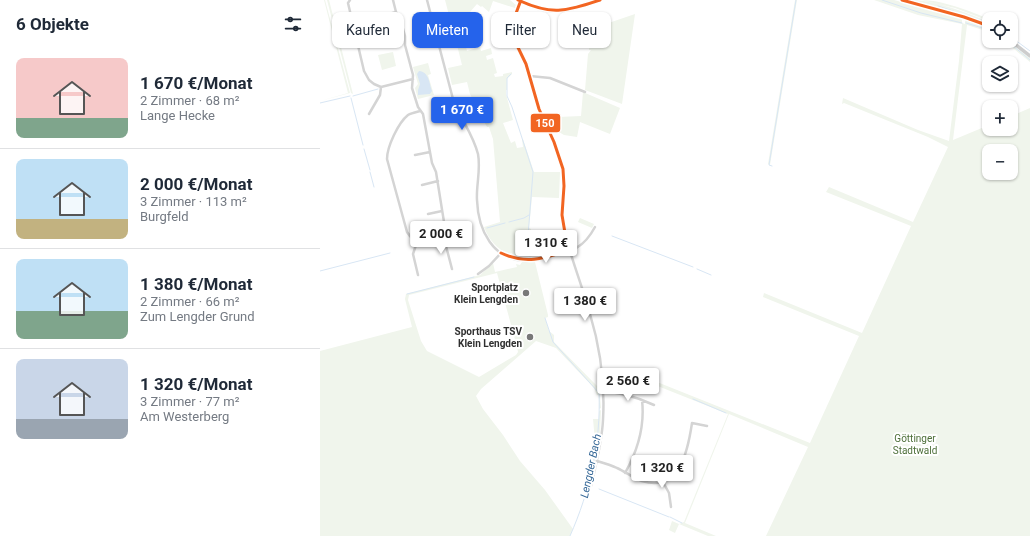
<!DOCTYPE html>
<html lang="de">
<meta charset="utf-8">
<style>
body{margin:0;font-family:Roboto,sans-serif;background:#f6f6f7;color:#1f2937;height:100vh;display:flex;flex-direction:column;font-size:15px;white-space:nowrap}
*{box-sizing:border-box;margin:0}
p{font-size:13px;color:#747a83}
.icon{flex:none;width:22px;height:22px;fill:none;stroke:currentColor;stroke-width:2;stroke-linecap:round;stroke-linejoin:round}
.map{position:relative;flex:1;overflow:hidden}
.side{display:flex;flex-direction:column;background:#fff;width:320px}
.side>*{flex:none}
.banner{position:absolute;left:12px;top:12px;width:380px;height:36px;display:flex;gap:8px}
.buttons{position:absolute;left:662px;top:12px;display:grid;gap:8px}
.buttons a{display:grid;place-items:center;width:36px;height:36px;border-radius:8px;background:#fff;box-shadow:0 1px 3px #0004;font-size:20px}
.price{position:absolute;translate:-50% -34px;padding:0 9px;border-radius:4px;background:#fff;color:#222;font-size:13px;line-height:26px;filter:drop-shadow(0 1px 2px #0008)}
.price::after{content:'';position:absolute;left:50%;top:24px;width:12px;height:9px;margin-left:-6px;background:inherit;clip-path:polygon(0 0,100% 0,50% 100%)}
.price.active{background:#2563eb;color:#fff}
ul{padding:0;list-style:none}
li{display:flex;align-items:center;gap:12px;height:100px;padding:0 16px}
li+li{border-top:1px solid #e0e1e3}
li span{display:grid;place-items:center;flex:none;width:112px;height:80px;border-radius:8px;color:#555}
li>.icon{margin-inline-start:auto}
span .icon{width:48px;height:48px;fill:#fffc;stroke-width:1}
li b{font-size:17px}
h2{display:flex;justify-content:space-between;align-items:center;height:48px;padding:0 16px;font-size:17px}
.chip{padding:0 14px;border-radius:8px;background:#fff;box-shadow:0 1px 3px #0004;font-size:14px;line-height:36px}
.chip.active{background:#2563eb;color:#fff}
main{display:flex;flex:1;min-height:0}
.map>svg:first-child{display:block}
.green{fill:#f0f5ec;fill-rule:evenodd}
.water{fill:#d8e6f4}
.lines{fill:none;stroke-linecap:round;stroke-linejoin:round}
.stream{stroke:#d8e6f4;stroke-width:1}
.street{stroke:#d4d4d4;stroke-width:2.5}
.secondary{stroke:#cdcdcd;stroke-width:3.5}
.bus-1-casing{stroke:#fff;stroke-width:6}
.bus-1{stroke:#f26522;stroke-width:3}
.poi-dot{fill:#787878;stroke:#fff;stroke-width:1.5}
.labels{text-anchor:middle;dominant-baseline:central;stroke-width:4;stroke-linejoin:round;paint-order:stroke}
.poi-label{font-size:10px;font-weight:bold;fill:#2f2f2f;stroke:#fff;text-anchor:end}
.park-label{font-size:10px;fill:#4d6f39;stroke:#fff}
.water-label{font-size:11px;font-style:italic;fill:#376998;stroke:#fff}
.line-badge{stroke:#fff;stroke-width:1.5}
.badge-label{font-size:11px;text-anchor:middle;font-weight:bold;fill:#fff}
</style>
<main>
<section class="side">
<h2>6 Objekte<svg class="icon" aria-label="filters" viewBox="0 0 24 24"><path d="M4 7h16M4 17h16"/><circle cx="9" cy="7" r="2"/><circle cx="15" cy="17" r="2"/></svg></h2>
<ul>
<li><span style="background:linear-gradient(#f6c9c9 75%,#7fa58c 0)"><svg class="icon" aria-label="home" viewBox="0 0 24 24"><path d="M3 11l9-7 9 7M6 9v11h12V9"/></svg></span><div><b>1 670 €/Monat</b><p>2 Zimmer · 68 m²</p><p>Lange Hecke</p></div></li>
<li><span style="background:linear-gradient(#bfe0f5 75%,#c2b280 0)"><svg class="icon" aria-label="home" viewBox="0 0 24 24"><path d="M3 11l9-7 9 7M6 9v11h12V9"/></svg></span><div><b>2 000 €/Monat</b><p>3 Zimmer · 113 m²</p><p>Burgfeld</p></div></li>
<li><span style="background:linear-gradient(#bfe0f5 65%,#7fa58c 0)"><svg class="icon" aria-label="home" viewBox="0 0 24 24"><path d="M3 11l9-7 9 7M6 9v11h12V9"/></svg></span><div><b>1 380 €/Monat</b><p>2 Zimmer · 66 m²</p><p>Zum Lengder Grund</p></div></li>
<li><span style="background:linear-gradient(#c9d6e8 75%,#9aa5b1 0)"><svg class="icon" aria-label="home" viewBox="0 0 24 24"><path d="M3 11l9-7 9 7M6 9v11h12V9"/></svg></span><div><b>1 320 €/Monat</b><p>3 Zimmer · 77 m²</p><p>Am Westerberg</p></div></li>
</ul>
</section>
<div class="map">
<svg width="710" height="536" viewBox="0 0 710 536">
<rect width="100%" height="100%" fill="#fff"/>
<!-- green -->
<path class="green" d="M4,0H5L30,93L0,101L28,93Z
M7,0H9L33,94L31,93Z
M125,0H190L196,5L195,8L173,1L169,12L162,6L161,7L157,4L150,12L154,16L151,19L154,32L159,31L161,39L145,43L147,51L160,47L161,51L171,48L172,54L166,56L167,60L173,58L177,73L174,74L175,77L183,76V74L192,72V74L187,79V90H186V94L193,120L183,123L191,143L195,141L197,148L203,147L202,139H203L214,172H240L239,198L212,197L209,228L211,229L210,243L212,258C203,260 197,257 191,253L190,255C177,249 169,240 164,227L180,222L173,139L169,127H167L150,94L147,82L132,85L128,68L142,65L136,41L122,45L121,42L135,38Z
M475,0H477L450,165L448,164Z
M554,0H574L642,18V23L645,24V21L647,20L669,28V32L647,25L633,140L669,125V129H691V116L710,108V536H446L488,447L409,414L365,523L396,536H388L359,524L355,533L349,530L352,521L359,524L364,522L408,414L305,373L307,370L490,443L539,336L443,297L444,293L542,333L591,226L506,192L509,187L593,222L628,147L608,137L524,103L522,104L523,98L598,130L629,141L639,61L642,24L598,15ZM669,151H691V173H669Z
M594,0C619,2 646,12 669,22V24L650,17L595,3Z
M601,0C622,0 650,11 669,19V21L635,8Z
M315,14L314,21L302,104L265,90L268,54L271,50H269L271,29Z
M684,41H688L710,58V62Z
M73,52L76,66L62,70L58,55Z
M108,63L111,74L108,75L114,95L98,99L95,88L98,84L93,67Z
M263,92L300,108L290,134L260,122L257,137L244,135L239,132L238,117L261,116Z
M260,218L274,224L272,228L258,222Z
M143,221L148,243L135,246L130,226H132L131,224Z
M202,262H215L228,315V317L225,318L229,331L234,335V342L277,386L279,385L281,408L279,409V395H277L274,388L236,348L216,341L161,389L156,396L163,409L183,435L200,461L225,490L253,529L250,536H0V351L92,327L85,299L86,294L160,275L173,263L175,272L197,267L196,264L200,265ZM177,273L197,347L198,352L196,355L159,377L107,351L101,341L88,300L89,295Z
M281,410L280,435L270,485L268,483L275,441L273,419H279V411Z"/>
<!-- water -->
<path class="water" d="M99,71C109,72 109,82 112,91L110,94L98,95V90L100,84L97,74Z
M135,226L142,227L143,230L144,241L139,243L135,239L132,229Z"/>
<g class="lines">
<!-- stream -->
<path class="stream" d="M562,0L601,13L642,23
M618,6L669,23
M646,23L669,30
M691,37L710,51
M687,41L710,60
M191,74L187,78V96L192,107L213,172L208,236L210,257
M33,96L58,89
M31,98L43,145
M0,103L30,96
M44,149L50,170
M452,166L449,165L476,0
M50,172L54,187
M189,222L204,218L209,215
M167,228L185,223
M292,236L373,267
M377,269L391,275
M0,271L70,253
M87,294L154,277
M225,318L233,342L279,393C281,442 270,491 250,536
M310,374L335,384
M373,399L406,413
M279,489L349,517
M350,517L362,523"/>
<!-- street -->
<path class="street" d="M30,0L28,3L44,71L49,80L54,84L61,87L93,79
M73,0L76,12L80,18L85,36V45L93,75L92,88L98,107L103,114L112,163L116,172L124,222L123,228L119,237C108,246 95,245 87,232L67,159C67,147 78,123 88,115C91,113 96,112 100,111
M107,0L133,99C140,118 153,134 158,154C161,170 156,185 157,200C158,230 173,261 207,261C213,261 219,259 225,257C250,251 262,251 275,227
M200,1L192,24L191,33L195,43L206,64L219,109L234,142L243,169L244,186L242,215L243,226C250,256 262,285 270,314C280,347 285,385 283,420C282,442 276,464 271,486
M62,16L76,12
M69,40L85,36
M39,47L49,44
M210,76L230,78L265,92
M49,114L60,95L61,87
M95,155L110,152
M102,185L118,181
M108,214L122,211
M119,237L126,246L132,269
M97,242L93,254L98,275
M158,274L169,266L181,253
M283,392C302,392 317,397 334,405
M277,461C284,463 291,465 297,468C306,472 313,478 322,481C360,493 368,450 372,423L387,426
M305,473C318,450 325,426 322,400
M343,482L349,493L351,507"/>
<!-- secondary -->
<path class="secondary" d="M198,0C232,18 244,12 280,0
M582,0L644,17L669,26
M691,41L710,56"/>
<defs>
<path id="bus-1" d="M198,0C232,16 246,11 280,0
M201,0L192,24L191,33L206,64L219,109L234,142L243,169L244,186L242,215L245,233L250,250
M582,0L644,17L669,26
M181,253C206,265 225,258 250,250"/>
</defs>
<!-- bus-1 casing -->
<use href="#bus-1" class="bus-1-casing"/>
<!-- bus-1 -->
<use href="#bus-1" class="bus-1"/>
</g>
<!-- markers -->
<g class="poi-dot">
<circle cx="206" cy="293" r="4"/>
<circle cx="210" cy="337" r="4"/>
</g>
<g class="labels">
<!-- poi labels -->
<g class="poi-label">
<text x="198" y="287">Sportplatz<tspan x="198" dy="12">Klein Lengden</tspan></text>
<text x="202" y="331">Sporthaus TSV<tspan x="202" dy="12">Klein Lengden</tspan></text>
</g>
<!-- park labels -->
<g class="park-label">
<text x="595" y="438">Göttinger<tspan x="595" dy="12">Stadtwald</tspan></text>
</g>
<!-- water labels -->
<g class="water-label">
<text transform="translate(271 466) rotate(-78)">Lengder Bach</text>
</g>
</g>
<rect class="line-badge" x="210" y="113" width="31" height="20" rx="4" fill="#f26522"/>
<g class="badge-label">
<text x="225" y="127">150</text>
</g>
</svg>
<div class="buttons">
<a><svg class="icon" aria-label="locate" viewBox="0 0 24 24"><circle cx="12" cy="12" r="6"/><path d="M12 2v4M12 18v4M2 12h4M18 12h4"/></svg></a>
<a><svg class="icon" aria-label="layers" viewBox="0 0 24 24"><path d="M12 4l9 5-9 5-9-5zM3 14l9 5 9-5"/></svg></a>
<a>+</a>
<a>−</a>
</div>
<b class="price active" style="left:142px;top:131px">1 670 €</b>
<b class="price" style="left:121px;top:255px">2 000 €</b>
<b class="price" style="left:226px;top:264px">1 310 €</b>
<b class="price" style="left:265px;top:322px">1 380 €</b>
<b class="price" style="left:308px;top:402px">2 560 €</b>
<b class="price" style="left:342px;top:489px">1 320 €</b>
<div class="banner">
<a class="chip">Kaufen</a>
<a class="chip active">Mieten</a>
<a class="chip">Filter</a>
<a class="chip">Neu</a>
</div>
</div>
</main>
